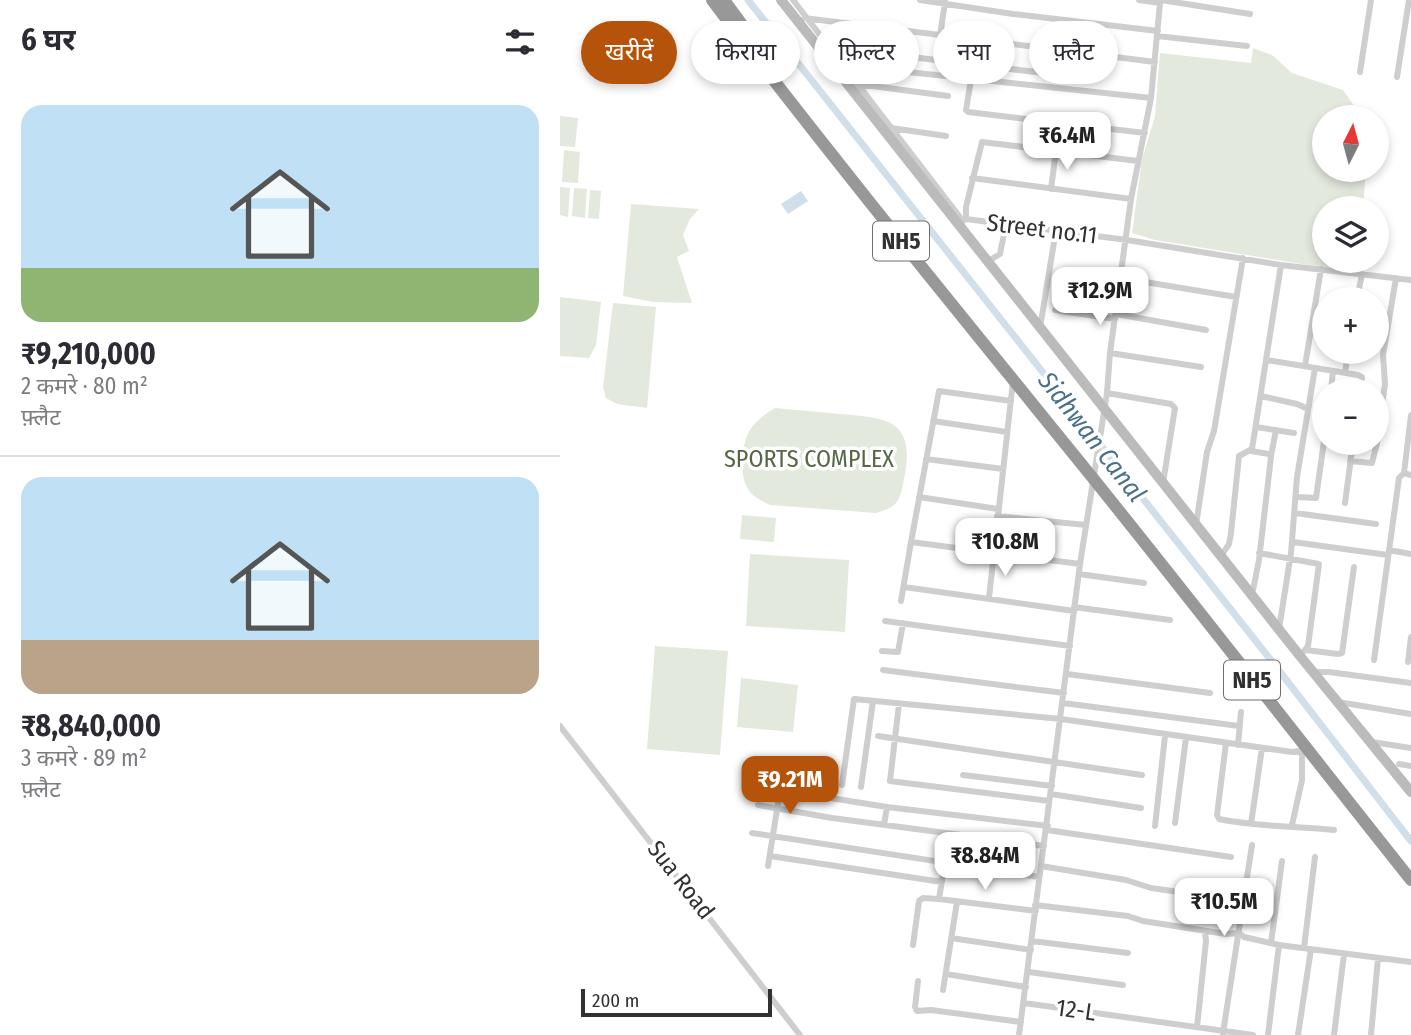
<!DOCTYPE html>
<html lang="hi">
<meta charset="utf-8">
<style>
body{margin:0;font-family:"Fira Sans Condensed","Noto Sans Devanagari",sans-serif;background:#f7f7f7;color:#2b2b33;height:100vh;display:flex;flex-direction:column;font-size:26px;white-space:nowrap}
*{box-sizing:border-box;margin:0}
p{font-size:23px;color:#7c7c81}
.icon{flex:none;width:38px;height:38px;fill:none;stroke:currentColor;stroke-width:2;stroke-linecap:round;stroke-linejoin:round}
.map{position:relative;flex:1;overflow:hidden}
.details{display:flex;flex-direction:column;background:#fff;width:560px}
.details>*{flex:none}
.banner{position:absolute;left:21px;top:21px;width:665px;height:63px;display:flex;gap:14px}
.needle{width:46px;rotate:6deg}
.buttons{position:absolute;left:752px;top:105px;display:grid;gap:14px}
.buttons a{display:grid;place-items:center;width:77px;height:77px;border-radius:50%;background:#fff;box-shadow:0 4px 10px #0003;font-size:35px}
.scale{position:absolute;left:21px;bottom:18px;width:191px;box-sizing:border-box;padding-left:7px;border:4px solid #313131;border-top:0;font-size:19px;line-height:24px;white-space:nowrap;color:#313131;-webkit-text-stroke:5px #fff;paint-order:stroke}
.price{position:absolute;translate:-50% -60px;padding:0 16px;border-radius:14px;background:#fff;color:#222;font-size:23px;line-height:46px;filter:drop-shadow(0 2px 4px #0008)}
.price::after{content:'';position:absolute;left:50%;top:42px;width:21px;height:16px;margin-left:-10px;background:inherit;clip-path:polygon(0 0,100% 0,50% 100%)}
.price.selected{background:#b45309;color:#fff}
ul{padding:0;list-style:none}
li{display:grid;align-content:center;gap:14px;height:371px;padding:0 21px}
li+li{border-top:2px solid #e1e1e2}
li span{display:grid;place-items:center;height:217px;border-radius:21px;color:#555}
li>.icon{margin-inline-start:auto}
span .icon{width:126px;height:126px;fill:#fffc;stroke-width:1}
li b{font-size:30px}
h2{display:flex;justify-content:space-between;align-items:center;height:84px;padding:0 21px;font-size:30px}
.tag{padding:0 24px;border-radius:32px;background:#fff;box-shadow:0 4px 10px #0003;font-size:24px;line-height:63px}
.tag.selected{background:#b45309;color:#fff}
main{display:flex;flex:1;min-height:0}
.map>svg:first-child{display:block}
.green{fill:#e4e9de}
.water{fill:#d0dfe9}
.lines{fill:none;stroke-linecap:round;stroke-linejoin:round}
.canal{stroke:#d0dfe9;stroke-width:7}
.street{stroke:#cecece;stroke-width:6}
.secondary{stroke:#bbb;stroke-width:10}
.highway{stroke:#989898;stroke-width:12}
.labels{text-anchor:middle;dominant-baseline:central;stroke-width:7;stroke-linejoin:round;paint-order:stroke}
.shield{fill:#fff;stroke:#6f6f6f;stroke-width:2}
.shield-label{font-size:23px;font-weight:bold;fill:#313131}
.street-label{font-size:24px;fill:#313131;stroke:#fff}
.park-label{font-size:24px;fill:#546843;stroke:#fff}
.water-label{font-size:26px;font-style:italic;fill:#48708a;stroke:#fff}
</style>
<main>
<section class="details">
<h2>6 घर<svg class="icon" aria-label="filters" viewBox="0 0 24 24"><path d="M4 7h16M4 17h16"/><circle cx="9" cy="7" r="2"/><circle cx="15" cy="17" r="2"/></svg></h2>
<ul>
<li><span style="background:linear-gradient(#bfe0f5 75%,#8fb573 0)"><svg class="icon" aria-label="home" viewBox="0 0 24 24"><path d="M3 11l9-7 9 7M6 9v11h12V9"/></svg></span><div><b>₹9,210,000</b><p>2 कमरे · 80 m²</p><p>फ़्लैट</p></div></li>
<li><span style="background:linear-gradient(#bfe0f5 75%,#b9a48a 0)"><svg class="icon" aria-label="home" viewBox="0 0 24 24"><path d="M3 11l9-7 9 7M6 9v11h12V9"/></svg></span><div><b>₹8,840,000</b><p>3 कमरे · 89 m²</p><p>फ़्लैट</p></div></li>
</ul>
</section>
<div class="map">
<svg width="851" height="1035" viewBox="0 0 851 1035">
<rect width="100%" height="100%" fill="#fff"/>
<!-- green -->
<path class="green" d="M693,48L712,55L732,73L783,90L802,117H765V170H806L803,208H765V261H792L791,264L777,268L748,265L595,240L572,233L582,159L595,116L600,53L691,63Z
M0,116L18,118L15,147L0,146Z
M4,150L20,152L18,183L2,182Z
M0,187L10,188L8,217L0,215Z
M14,188L27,189L25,218L12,216Z
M30,190L41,191L39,219L28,218Z
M71,204L139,209L130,219L123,235L129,251L117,257L132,303L93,302L63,296Z
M0,297L41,302L36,345L29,358L0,356Z
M53,303L96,307L87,408L57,404L46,398L43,387Z
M215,408C237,410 258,412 280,414C329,418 356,420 344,479C340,501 338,507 316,513L210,505C202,501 193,497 188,489C179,475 181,444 190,430C196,420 205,414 215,408Z
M182,515L216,518L214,542L180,539Z
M190,554L289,560L285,632L186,626Z
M95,646L168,651L160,755L87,749Z
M181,678L238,685L233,732L177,727Z"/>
<!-- water -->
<path class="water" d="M241,191L248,201L228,214L221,204Z"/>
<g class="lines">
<!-- canal -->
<path class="canal" d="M188,0L714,664L851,841"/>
<!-- street -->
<path class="street" d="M233,0L403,221
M360,0L453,14L598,31
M579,0L600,3
M244,18L595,62
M380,36L385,2
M597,36L687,46
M268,47L484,73L488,71L492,49
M282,65L591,98
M56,66L44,58L42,44L45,26L61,24
M800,72L811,0
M837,77L849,0
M411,80L406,110L408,112L585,133
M297,84L388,96
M331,128L386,136
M412,178L571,199
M491,189L496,151
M406,219V207L422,142L578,161
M397,224L406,219L567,240L721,265L851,280
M427,262L440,254L446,224
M507,273L561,278L676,297
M797,299L802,274
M495,310L555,319
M556,314L646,330
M480,328L496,230
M550,353L641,367
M707,360L798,375L802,377L800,390
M745,366L761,269
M785,373L788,352
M771,390L773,371
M547,393L611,404L615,408L603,483
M701,396L737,404L748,409
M851,415L844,473L851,475
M373,421L447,432
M696,427L734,433
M817,440L825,384L823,355L836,278
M691,451L709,454L711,457L699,560L692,595
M711,456L716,430
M366,459L443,469
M790,461L812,463L817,443
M359,497L438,509
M737,497L756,498L765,434
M785,503L793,443
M735,513L816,524
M437,516L526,525
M636,525L647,452L654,431L683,258
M351,542L379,391L451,401
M733,542L828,555
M829,550L851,554
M699,553L759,564L748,646L740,656
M661,556L669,544L671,533L679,456L692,449L721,265
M519,574L584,583
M344,587L514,611
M429,598L453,381
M341,601L351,542L520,564
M514,607L610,620
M325,621L510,646
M719,629L731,553L737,477L755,368
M746,650L778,654L782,653L794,567
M322,651L338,652L343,623
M814,660L839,478L844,473
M848,662L851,637
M323,670L504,693
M754,672H769L851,683
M507,674L650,693
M778,702L851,714
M503,703L679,726
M339,704L330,781L489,801
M0,726L240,1035
M318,736L582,775
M812,742L851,748
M666,743L657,815L659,819C697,827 736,826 774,830
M678,745L681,712
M839,764L851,766
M403,775L492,786
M282,785L294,699L501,719L732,752L747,750
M201,787L327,807L488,826
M301,787L313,701
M491,794L581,808
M198,805L272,818L484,846
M615,823L626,738
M691,824L702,748
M324,825L327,807
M732,825L742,780V752
M595,826L605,736
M487,830L671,857
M192,833L479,877
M210,856L382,882
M385,863L379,899L476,911
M208,866L220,791
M481,866L566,880L591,888L668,899
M475,905L568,916L583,921L666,934L679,933L684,937L719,945L708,1035
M391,938L471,950
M472,941L568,953
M711,943L722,861
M353,945L359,901L363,898L379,899
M719,945L851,962
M744,948L755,857
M469,972L563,985
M386,974L466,987
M358,981L355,1007L357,1011L371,1010L461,1022
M383,990L397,902
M464,1003L693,1035
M637,1027L646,941L645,931
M663,1033L692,845
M459,1035L520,564L547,393L550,353L571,199L591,98L600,3L601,0L690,14
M738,1035L751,949
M774,1035L784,954
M811,1035L818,958"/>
<!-- secondary -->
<path class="secondary" d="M221,0L740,656L851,792"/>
<!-- highway -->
<path class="highway" d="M152,0C275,162 404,319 532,477C640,611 744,746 851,880
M164,0L214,68"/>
</g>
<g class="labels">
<!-- shield labels -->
<g class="shield">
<rect x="313" y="221.5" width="56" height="39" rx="5"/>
<rect x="664" y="660.5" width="56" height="39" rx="5"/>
</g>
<g class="shield-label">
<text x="341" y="241">NH5</text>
<text x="692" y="680">NH5</text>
</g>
<!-- street labels -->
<g class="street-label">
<text transform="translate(482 229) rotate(7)">Street no.11</text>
<text transform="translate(121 880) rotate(52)">Sua Road</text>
<text transform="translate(516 1010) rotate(8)">12-L</text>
</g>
<!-- park labels -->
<g class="park-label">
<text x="249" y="459">SPORTS COMPLEX</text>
</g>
<!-- water labels -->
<g class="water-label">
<text transform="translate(532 437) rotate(52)">Sidhwan Canal</text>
</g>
</g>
</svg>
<div class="buttons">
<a><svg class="needle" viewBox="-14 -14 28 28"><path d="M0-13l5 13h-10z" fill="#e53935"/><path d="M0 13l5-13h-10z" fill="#7c7c81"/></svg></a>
<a><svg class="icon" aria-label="layers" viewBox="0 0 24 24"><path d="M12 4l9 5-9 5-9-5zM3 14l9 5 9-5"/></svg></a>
<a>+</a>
<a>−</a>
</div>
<div class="scale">200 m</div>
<b class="price" style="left:507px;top:172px">₹6.4M</b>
<b class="price" style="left:540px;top:327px">₹12.9M</b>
<b class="price" style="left:445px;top:578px">₹10.8M</b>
<b class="price selected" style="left:230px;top:816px">₹9.21M</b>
<b class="price" style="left:425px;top:892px">₹8.84M</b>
<b class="price" style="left:664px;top:938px">₹10.5M</b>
<div class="banner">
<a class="tag selected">खरीदें</a>
<a class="tag">किराया</a>
<a class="tag">फ़िल्टर</a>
<a class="tag">नया</a>
<a class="tag">फ़्लैट</a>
</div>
</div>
</main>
